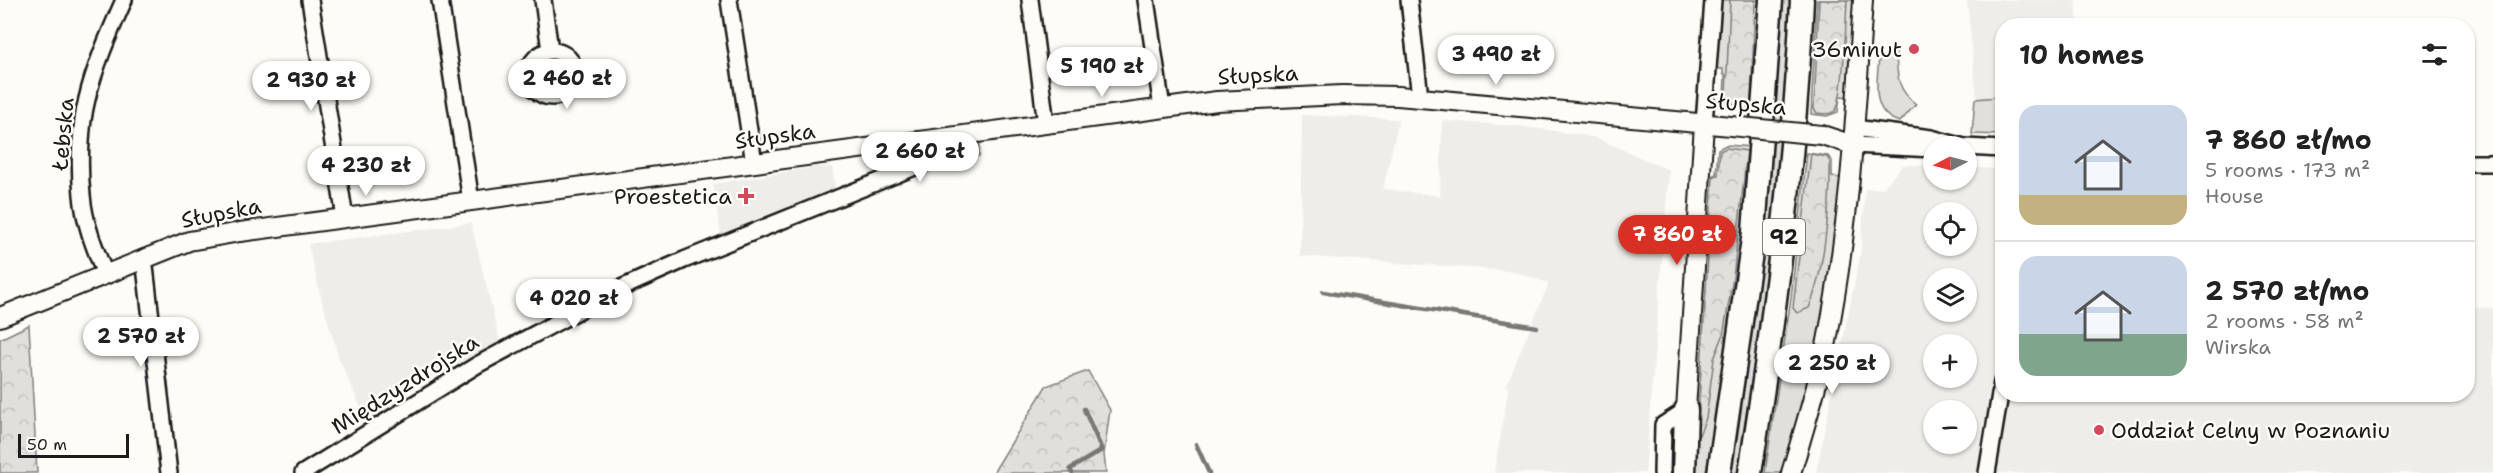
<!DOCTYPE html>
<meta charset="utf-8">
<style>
body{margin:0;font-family:"Shantell Sans",sans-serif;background:#f6f6f6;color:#222;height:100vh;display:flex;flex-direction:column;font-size:22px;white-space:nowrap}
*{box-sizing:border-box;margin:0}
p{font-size:20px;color:#767676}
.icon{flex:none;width:33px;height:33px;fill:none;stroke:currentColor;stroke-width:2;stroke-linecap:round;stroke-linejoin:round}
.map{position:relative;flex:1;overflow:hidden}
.details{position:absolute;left:1995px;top:18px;width:480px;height:384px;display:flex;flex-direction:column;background:#fff;border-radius:24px;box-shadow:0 2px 4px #0004}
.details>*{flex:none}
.needle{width:39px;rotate:264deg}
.fabs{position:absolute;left:1923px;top:136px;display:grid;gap:12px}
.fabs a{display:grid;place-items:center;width:54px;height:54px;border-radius:50%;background:#fff;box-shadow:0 2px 4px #0004;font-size:30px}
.scale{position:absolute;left:18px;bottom:15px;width:111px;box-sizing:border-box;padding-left:6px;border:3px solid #1c1c1c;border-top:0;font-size:16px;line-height:21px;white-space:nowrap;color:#1c1c1c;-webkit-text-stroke:4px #fdfcf7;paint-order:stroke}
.price{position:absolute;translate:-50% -51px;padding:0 14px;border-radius:21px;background:#fff;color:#222;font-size:20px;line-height:39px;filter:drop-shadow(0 2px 3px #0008)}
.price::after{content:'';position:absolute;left:50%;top:36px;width:18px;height:14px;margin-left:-9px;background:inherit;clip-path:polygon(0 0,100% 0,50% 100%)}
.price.selected{background:#d93025;color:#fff}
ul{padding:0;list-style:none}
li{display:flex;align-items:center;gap:18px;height:150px;padding:0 24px}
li+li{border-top:2px solid #e0e0e0}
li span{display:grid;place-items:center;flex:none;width:168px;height:120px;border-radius:18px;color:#555}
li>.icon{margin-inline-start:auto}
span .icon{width:72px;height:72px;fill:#fffc;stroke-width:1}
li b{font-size:26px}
h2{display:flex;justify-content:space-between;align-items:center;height:72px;padding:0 24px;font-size:26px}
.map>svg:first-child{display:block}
.built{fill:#eeede9;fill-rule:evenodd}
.grass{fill:#e0dfdb;stroke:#7e7e7c;stroke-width:1.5}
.forest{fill:url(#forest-crowns);stroke:#7e7e7c;stroke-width:1.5}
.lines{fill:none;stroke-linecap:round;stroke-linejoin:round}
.stream{stroke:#797876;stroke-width:4.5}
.minor-casing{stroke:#1c1c1c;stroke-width:20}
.tertiary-casing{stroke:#1c1c1c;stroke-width:22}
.primary-casing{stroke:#1c1c1c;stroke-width:27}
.minor{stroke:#fdfcf7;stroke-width:15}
.tertiary{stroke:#fdfcf7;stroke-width:18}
.primary{stroke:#fdfcf7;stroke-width:22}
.tertiary-bridge-casing{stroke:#1c1c1c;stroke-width:22;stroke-linecap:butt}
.tertiary-bridge{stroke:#fdfcf7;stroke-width:18}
.poi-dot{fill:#d1495b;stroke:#fdfcf7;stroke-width:2}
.labels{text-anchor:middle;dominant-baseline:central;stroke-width:5;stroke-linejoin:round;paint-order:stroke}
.shield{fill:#fdfcf7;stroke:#605f5e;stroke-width:1.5}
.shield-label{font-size:21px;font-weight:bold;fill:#1c1c1c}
.poi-label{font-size:22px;fill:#1c1c1c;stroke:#fdfcf7;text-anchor:end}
.street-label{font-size:22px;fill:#1c1c1c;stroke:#fdfcf7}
</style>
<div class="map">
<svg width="2493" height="473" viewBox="0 0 2493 473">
<defs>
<pattern id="forest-crowns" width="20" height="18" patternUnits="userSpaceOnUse" patternTransform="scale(1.5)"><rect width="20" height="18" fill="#e0dfdb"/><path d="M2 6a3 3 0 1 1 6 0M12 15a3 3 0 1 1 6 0" fill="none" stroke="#c0bfbb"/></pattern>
</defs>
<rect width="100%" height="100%" fill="#fdfcf7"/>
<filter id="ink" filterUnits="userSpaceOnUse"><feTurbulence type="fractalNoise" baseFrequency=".0167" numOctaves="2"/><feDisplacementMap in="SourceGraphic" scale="12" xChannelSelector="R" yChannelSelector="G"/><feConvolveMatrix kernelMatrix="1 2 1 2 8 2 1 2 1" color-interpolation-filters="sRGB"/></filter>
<g filter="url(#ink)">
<!-- built -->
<path class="built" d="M1967,0H2076L2078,25L2002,26V111H1998L1996,97L1977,99Z
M1302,115L1399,119L1383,189L1440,196L1442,121L1518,126L1582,135L1596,138L1669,170L1645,473H1494L1509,386H1506L1549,283L1512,271L1300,256Z
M1903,165L1933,166L1934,180H1966L1967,168L2002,169V394H2468V307L2493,308V473H1816L1861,251L1865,189L1883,188ZM1934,213H1966V246H1934ZM1934,279H1966V312H1934ZM1934,345H1966V378H1934ZM1934,411H1966V444H1934Z
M816,167H832L836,193L721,237L713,184Z
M471,223L500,342L388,399L390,409L368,424L339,358L323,305L308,244Z"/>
<!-- grass -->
<path class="grass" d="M1721,0H1763L1756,109L1730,106L1724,99L1725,75L1723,74V69H1715Z
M1780,0H1794L1784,168L1741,473H1728Z
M1817,0H1858L1850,97L1840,96L1838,112L1827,116L1811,114Z
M1896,53C1897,75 1897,90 1916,104L1900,122C1870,114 1877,82 1879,58Z
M542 74a11 11 0 1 1 22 0a11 11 0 1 1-22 0Z
M1997,97L1998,111H2002V135L1972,134L1975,99Z
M980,145L979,156L960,163L957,162L958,150Z
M1726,145L1753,147L1748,206L1710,473H1691L1707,178L1716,174L1718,149Z
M1807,153L1828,156L1832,161V177L1841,178C1839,279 1810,377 1786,473H1765L1791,298Z"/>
<!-- forest -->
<path class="forest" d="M1730,0H1755L1751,105C1740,105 1730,107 1726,95Z
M1819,0H1847C1846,17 1844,103 1835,111C1830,115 1823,114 1817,113L1814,109Z
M1726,148L1747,151L1733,278L1723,336L1714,359L1706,418L1699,435L1697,433L1713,177L1718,175L1720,151Z
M1811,154L1827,157L1830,162C1831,201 1824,272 1809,308L1797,313L1793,308Z
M29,325L37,473H0V339Z
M1088,371L1110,410L1104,454L1106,473H993L1046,386Z"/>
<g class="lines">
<!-- stream -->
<path class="stream" d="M1323,292L1537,327
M1196,444L1209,473
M1072,473L1070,469L1102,450L1084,409"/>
<defs>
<path id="minor" d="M310,0L345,218
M440,0L471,201
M543,0L550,50
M729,0L754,163
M1030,0L1046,124
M1146,0L1162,108
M1409,0L1420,97
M529 74a23 23 0 1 1 46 0a23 23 0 1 1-46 0Z
M1704,124L1713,0
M1854,128L1931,138L1964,147
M1853,145L1934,149
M1966,147L2002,149
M2468,163H2493
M144,258L169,473
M105,274C95,249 84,222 82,195C79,167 80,126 87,99C95,65 110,32 124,0
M303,473L477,365L619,289L684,260L937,158L946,151L948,137
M1662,473L1663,425L1686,410
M1987,473L2002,382"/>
<path id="tertiary" d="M1811,134L1822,135L1853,145
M0,317L189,241L240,232L1217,101L1342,95L1398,96L1731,126
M1686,410L1704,124
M1791,473C1804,430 1818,385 1827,341C1849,229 1856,114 1863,0"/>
<path id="primary" d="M1684,473L1686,410
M1719,473L1754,232L1771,0
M1750,473C1775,316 1795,159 1802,0"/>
</defs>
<!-- minor casing -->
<use href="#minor" class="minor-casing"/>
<!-- tertiary casing -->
<use href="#tertiary" class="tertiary-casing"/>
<!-- primary casing -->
<use href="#primary" class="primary-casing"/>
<!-- minor -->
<use href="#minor" class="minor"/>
<!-- tertiary -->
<use href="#tertiary" class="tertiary"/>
<!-- primary -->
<use href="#primary" class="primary"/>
<defs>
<path id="tertiary-bridge" d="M1731,126L1811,134"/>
</defs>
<!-- tertiary-bridge casing -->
<use href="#tertiary-bridge" class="tertiary-bridge-casing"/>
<!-- tertiary-bridge -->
<use href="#tertiary-bridge" class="tertiary-bridge"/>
</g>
</g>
<!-- markers -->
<g class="poi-dot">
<circle cx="1914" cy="49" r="6"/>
<path d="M743 187h6v6h6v6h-6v6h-6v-6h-6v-6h6z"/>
<circle cx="2099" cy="430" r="6"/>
</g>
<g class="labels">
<!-- shield labels -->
<rect class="shield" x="1763" y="219" width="42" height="36" rx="4.5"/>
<g class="shield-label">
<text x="1784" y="237">92</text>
</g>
<!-- poi labels -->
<g class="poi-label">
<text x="1902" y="49">36minut</text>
<text x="732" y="196">Proestetica</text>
<text x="2111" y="430" text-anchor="start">Oddział Celny w Poznaniu</text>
</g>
<!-- street labels -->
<g class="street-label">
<text transform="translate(1258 75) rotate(-3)">Słupska</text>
<text transform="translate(1746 104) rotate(5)">Słupska</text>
<text transform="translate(63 134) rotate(-85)">Łebska</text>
<text transform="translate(775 136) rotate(-8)">Słupska</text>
<text transform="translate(221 213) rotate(-11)">Słupska</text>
<text transform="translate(405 384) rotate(-32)">Międzyzdrojska</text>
</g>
</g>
</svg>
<div class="fabs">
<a><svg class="needle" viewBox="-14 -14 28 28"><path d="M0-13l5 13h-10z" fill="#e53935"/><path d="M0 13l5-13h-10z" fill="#767676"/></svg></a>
<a><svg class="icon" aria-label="locate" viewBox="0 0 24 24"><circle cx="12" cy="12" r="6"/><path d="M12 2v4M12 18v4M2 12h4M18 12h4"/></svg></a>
<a><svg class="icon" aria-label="layers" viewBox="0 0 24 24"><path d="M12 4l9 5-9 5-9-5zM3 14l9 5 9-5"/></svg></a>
<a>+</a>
<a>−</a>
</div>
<div class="scale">50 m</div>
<b class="price" style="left:1496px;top:86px">3 490 zł</b>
<b class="price" style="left:1102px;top:98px">5 190 zł</b>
<b class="price" style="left:567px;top:110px">2 460 zł</b>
<b class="price" style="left:311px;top:112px">2 930 zł</b>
<b class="price" style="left:920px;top:183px">2 660 zł</b>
<b class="price" style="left:366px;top:197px">4 230 zł</b>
<b class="price selected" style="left:1677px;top:266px">7 860 zł</b>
<b class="price" style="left:574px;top:330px">4 020 zł</b>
<b class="price" style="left:141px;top:368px">2 570 zł</b>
<b class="price" style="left:1832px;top:395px">2 250 zł</b>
<section class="details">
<h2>10 homes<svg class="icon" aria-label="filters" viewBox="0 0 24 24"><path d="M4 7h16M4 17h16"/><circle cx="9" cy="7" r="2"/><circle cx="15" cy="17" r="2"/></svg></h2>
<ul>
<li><span style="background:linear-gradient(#c9d6e8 75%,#c2b280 0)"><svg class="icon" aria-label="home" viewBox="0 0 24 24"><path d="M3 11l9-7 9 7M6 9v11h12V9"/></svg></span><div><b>7 860 zł/mo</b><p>5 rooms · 173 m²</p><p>House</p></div></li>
<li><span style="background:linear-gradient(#c9d6e8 65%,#7fa58c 0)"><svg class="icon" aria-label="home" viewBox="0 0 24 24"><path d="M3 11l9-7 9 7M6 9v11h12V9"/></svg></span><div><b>2 570 zł/mo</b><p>2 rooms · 58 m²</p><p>Wirska</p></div></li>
</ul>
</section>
</div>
